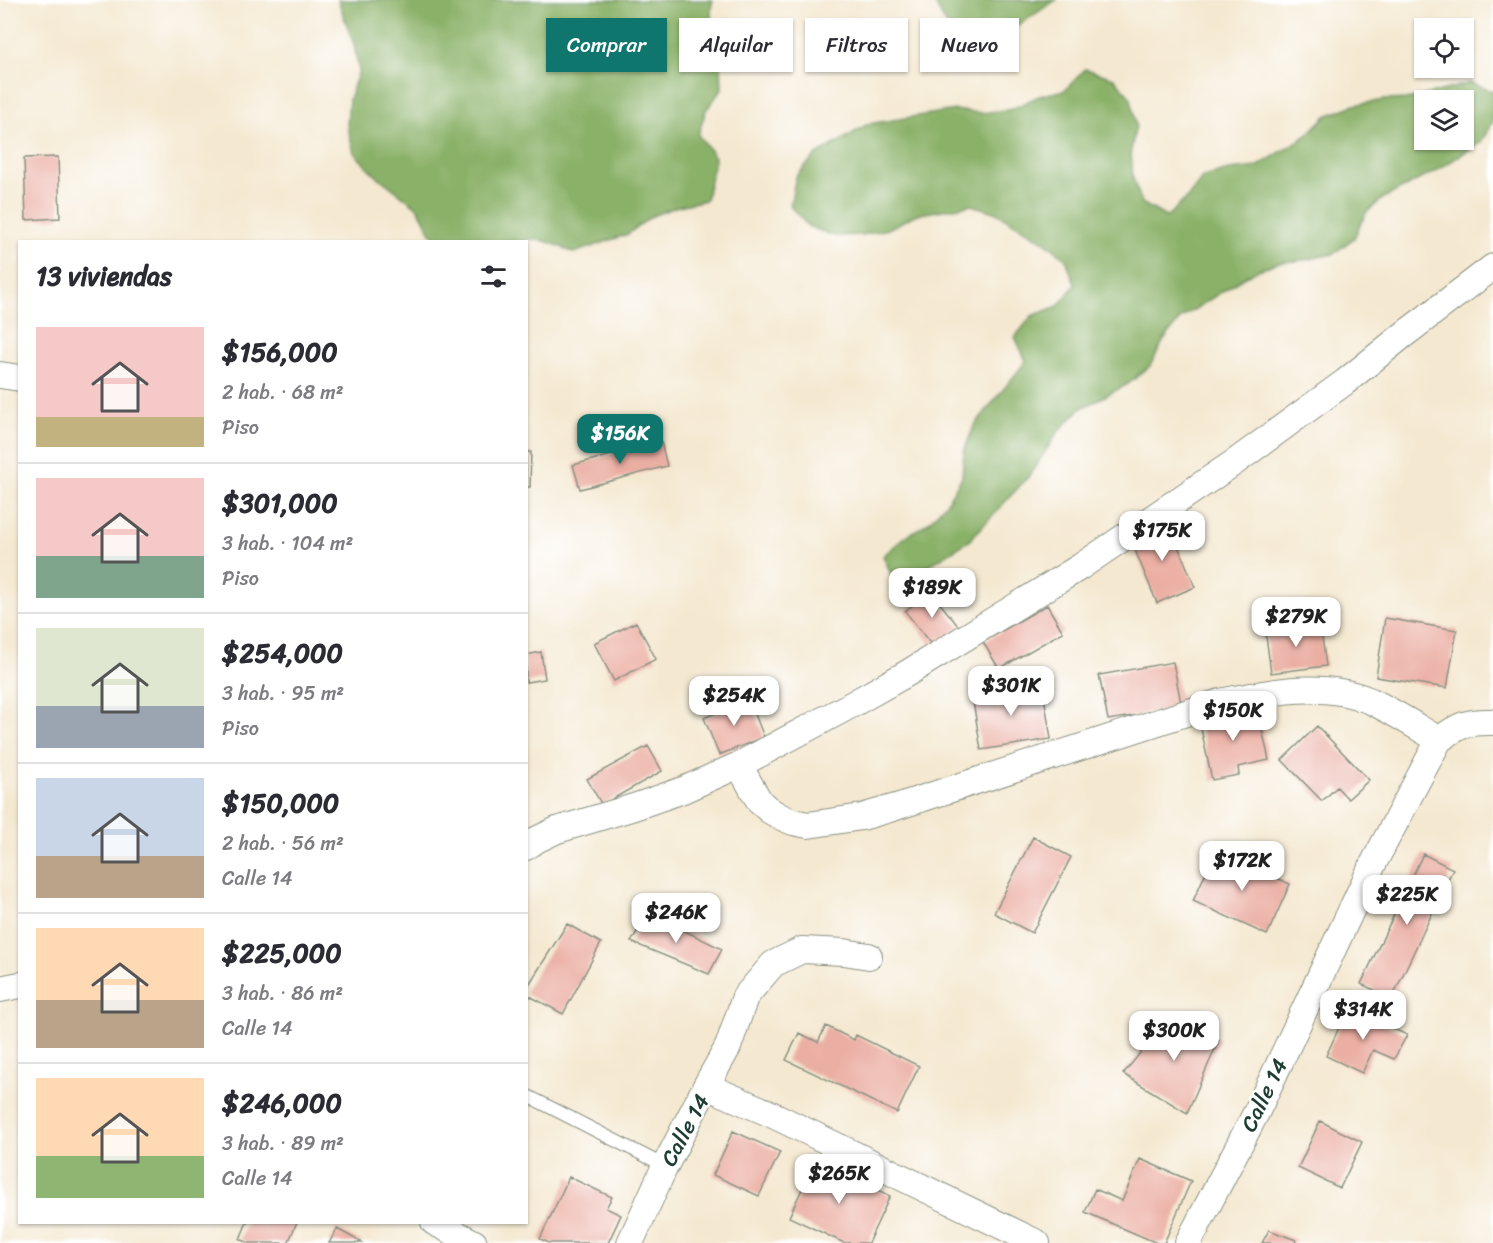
<!DOCTYPE html>
<html lang="es">
<meta charset="utf-8">
<style>
body{margin:0;font-family:Sriracha,sans-serif;background:#f2f2f3;color:#2b2b33;height:100vh;display:flex;flex-direction:column;font-size:22px;white-space:nowrap}
*{box-sizing:border-box;margin:0}
p{font-size:20px;color:#7c7c81}
.icon{flex:none;width:33px;height:33px;fill:none;stroke:currentColor;stroke-width:2;stroke-linecap:round;stroke-linejoin:round}
.map{position:relative;flex:1;overflow:hidden}
.drawer{position:absolute;left:18px;top:240px;width:510px;height:984px;display:flex;flex-direction:column;background:#fff;border-radius:0px;box-shadow:0 2px 4px #0004}
.drawer>*{flex:none}
.guide{position:absolute;left:546px;top:18px;width:570px;height:54px;display:flex;gap:12px}
.fabs{position:absolute;left:1414px;top:18px;display:grid;gap:12px}
.fabs a{display:grid;place-items:center;width:60px;height:60px;border-radius:0px;background:#fff;box-shadow:0 2px 4px #0004;font-size:30px}
.price{position:absolute;translate:-50% -51px;padding:0 14px;border-radius:12px;background:#fff;color:#222;font-size:20px;line-height:39px;filter:drop-shadow(0 2px 3px #0008)}
.price::after{content:'';position:absolute;left:50%;top:36px;width:18px;height:14px;margin-left:-9px;background:inherit;clip-path:polygon(0 0,100% 0,50% 100%)}
.price.active{background:#0f766e;color:#fff}
ul{padding:0;list-style:none}
li{display:flex;align-items:center;gap:18px;height:150px;padding:0 18px}
li+li{border-top:2px solid #e1e1e2}
li span{display:grid;place-items:center;flex:none;width:168px;height:120px;border-radius:0px;color:#555}
li>.icon{margin-inline-start:auto}
span .icon{width:72px;height:72px;fill:#fffc;stroke-width:1}
li b{font-size:26px}
h2{display:flex;justify-content:space-between;align-items:center;height:72px;padding:0 18px;font-size:26px}
.tag{padding:0 21px;border-radius:0px;background:#fff;box-shadow:0 2px 4px #0004;font-size:21px;line-height:54px}
.tag.active{background:#0f766e;color:#fff}
.map>svg:first-child{display:block}
.forest{fill:#8ab167;stroke:#54774e;stroke-width:1.5;fill-rule:evenodd}
.building{fill:#ebaea3}
.lines{fill:none;stroke-linecap:round;stroke-linejoin:round}
.service-casing{stroke:#8a9282;stroke-width:14}
.minor-casing{stroke:#8a9282;stroke-width:28}
.service{stroke:#fff;stroke-width:12}
.minor{stroke:#fff;stroke-width:26}
.labels{text-anchor:middle;dominant-baseline:central;stroke-width:5;stroke-linejoin:round;paint-order:stroke}
.street-label{font-size:22px;fill:#1f3d34;stroke:#fff}
</style>
<div class="map">
<svg width="1493" height="1243" viewBox="0 0 1493 1243">
<rect width="100%" height="100%" fill="#fff"/>
<filter id="ink" filterUnits="userSpaceOnUse"><feTurbulence type="fractalNoise" baseFrequency=".0167" numOctaves="2"/><feDisplacementMap in="SourceGraphic" scale="12" xChannelSelector="R" yChannelSelector="G"/><feConvolveMatrix kernelMatrix="1 2 1 2 8 2 1 2 1" color-interpolation-filters="sRGB"/></filter>
<filter id="wash" filterUnits="userSpaceOnUse"><feTurbulence type="fractalNoise" baseFrequency=".008" numOctaves="4" result="noise"/><feDisplacementMap in="SourceGraphic" scale="24" xChannelSelector="R" yChannelSelector="G"/><feGaussianBlur stdDeviation="1.35" result="paint"/><feColorMatrix in="noise" values="0 0 0 0 0 0 0 0 0 0 0 0 0 0 0 0 0 1.4 0 .05"/><feComposite in="paint" operator="in"/></filter>
<g filter="url(#wash)">
<rect width="100%" height="100%" fill="#f4e8d0"/>
<!-- forest -->
<path class="forest" d="M338,0H713L711,8L712,36L721,62L722,89L706,110L698,135L715,157L706,200L678,206L652,216L628,234L574,253C559,246 536,234 520,242L437,241L431,233L418,208L374,174L354,153L347,125L349,99L359,71L354,45Z
M933,0H1056L1007,33L955,41Z
M1085,69L1114,78L1131,98L1136,125L1131,151L1133,178L1142,203L1166,217L1187,198L1203,177L1229,170L1257,167L1306,136L1326,116L1354,105L1385,100L1411,99L1470,83L1493,91V122L1481,142L1436,171L1385,197L1366,213L1354,238L1333,254L1304,260L1276,263L1251,273L1181,318L1164,340L1150,366L1128,384L1080,409L1059,431L1029,476L969,541L920,571L894,581L883,556L905,537L929,522L947,502L962,477L964,451L974,426L1026,361L1015,337L1032,316L1058,306L1075,285L1066,259L1045,242L995,212L971,205L915,215L888,229L862,235L834,236L808,226L790,206L796,176L815,156L868,124L955,110L982,113L1012,109L1039,96L1065,90ZM1464,100V140H1425V100Z"/>
<g id="blocks">
<!-- building -->
<path class="building" d="M58,157L60,218L26,220L24,158Z
M661,442L667,466L580,489L573,465Z
M526,452H531L530,487H526Z
M1168,522L1195,587L1157,603L1130,538Z
M931,592L959,627L933,647L905,611Z
M1047,605L1063,632L999,669L983,642Z
M1385,618L1457,630L1447,688L1376,677Z
M636,622L656,659L614,681L594,643Z
M1320,622L1326,666L1271,673L1265,629Z
M541,652L545,679L526,682V655Z
M1173,662L1182,708L1108,720L1099,675Z
M1042,684L1051,739L981,750L972,695Z
M749,699L764,737L719,755L704,718Z
M1257,707L1269,760L1238,767L1239,775L1212,780L1199,719Z
M1317,726L1369,780L1348,799L1337,787L1322,801L1282,760Z
M648,746L662,771L602,805L587,779Z
M1033,837L1071,857L1032,933L994,913Z
M1216,850L1290,884L1267,935L1193,901Z
M1423,854L1453,869L1392,998L1361,984Z
M648,913L722,949L709,974L631,942Z
M567,924L601,943L563,1014L526,994V989Z
M1348,1008L1407,1035L1394,1059L1373,1050L1362,1073L1326,1056Z
M1172,1014L1219,1040L1187,1113L1123,1074Z
M826,1026L854,1040L856,1035L919,1066L897,1113L786,1060L799,1033L818,1042Z
M1320,1121L1362,1142L1340,1188L1298,1168Z
M733,1131L780,1152L759,1196L713,1175Z
M816,1159L890,1196L868,1243H844L789,1217Z
M1140,1159L1191,1181L1164,1243H1157L1085,1212L1095,1189L1122,1201Z
M569,1177L612,1197L606,1208L621,1215L608,1243H549L540,1239Z
M247,1222H297L288,1243H249L240,1239Z
M337,1229L363,1243H329Z
M1269,1230L1296,1240L1295,1243H1262Z"/>
</g>
</g>
<g filter="url(#ink)">
<use href="#blocks" fill-opacity="0" stroke="#8a9282" stroke-width="1.5"/>
<g class="lines">
<defs>
<path id="service" d="M526,1095L665,1166"/>
<path id="minor" d="M0,375L20,378
M739,765L754,792L760,802L769,810L779,816L793,822L808,825L862,817L896,807L1220,702C1269,692 1323,680 1371,701C1394,712 1417,727 1439,740
M526,847L536,840L557,830L634,807L683,790L739,765L851,705L906,674L1080,567L1235,462L1345,382L1402,336L1493,267
M0,989L20,985
M706,1086L728,1047L745,997L773,964L802,950L844,952L869,956
M434,1222L474,1243
M630,1243L665,1166L706,1086L771,1114L1037,1243
M1188,1243L1257,1111L1372,866L1439,740C1459,725 1467,721 1493,722"/>
</defs>
<!-- service casing -->
<use href="#service" class="service-casing"/>
<!-- minor casing -->
<use href="#minor" class="minor-casing"/>
<!-- service -->
<use href="#service" class="service"/>
<!-- minor -->
<use href="#minor" class="minor"/>
</g>
</g>
<g class="labels">
<!-- street labels -->
<g class="street-label">
<text transform="translate(1264 1095) rotate(-64)">Calle 14</text>
<text transform="translate(685 1130) rotate(-62)">Calle 14</text>
</g>
</g>
</svg>
<div class="fabs">
<a><svg class="icon" aria-label="locate" viewBox="0 0 24 24"><circle cx="12" cy="12" r="6"/><path d="M12 2v4M12 18v4M2 12h4M18 12h4"/></svg></a>
<a><svg class="icon" aria-label="layers" viewBox="0 0 24 24"><path d="M12 4l9 5-9 5-9-5zM3 14l9 5 9-5"/></svg></a>
</div>
<b class="price active" style="left:620px;top:465px">$156K</b>
<b class="price" style="left:1162px;top:562px">$175K</b>
<b class="price" style="left:932px;top:619px">$189K</b>
<b class="price" style="left:1296px;top:648px">$279K</b>
<b class="price" style="left:1011px;top:717px">$301K</b>
<b class="price" style="left:734px;top:727px">$254K</b>
<b class="price" style="left:1233px;top:742px">$150K</b>
<b class="price" style="left:1242px;top:892px">$172K</b>
<b class="price" style="left:1407px;top:926px">$225K</b>
<b class="price" style="left:676px;top:944px">$246K</b>
<b class="price" style="left:1363px;top:1041px">$314K</b>
<b class="price" style="left:1174px;top:1062px">$300K</b>
<b class="price" style="left:839px;top:1205px">$265K</b>
<div class="guide">
<a class="tag active">Comprar</a>
<a class="tag">Alquilar</a>
<a class="tag">Filtros</a>
<a class="tag">Nuevo</a>
</div>
<section class="drawer">
<h2>13 viviendas<svg class="icon" aria-label="filters" viewBox="0 0 24 24"><path d="M4 7h16M4 17h16"/><circle cx="9" cy="7" r="2"/><circle cx="15" cy="17" r="2"/></svg></h2>
<ul>
<li><span style="background:linear-gradient(#f6c9c9 75%,#c2b280 0)"><svg class="icon" aria-label="home" viewBox="0 0 24 24"><path d="M3 11l9-7 9 7M6 9v11h12V9"/></svg></span><div><b>$156,000</b><p>2 hab. · 68 m²</p><p>Piso</p></div></li>
<li><span style="background:linear-gradient(#f6c9c9 65%,#7fa58c 0)"><svg class="icon" aria-label="home" viewBox="0 0 24 24"><path d="M3 11l9-7 9 7M6 9v11h12V9"/></svg></span><div><b>$301,000</b><p>3 hab. · 104 m²</p><p>Piso</p></div></li>
<li><span style="background:linear-gradient(#dfe7d0 65%,#9aa5b1 0)"><svg class="icon" aria-label="home" viewBox="0 0 24 24"><path d="M3 11l9-7 9 7M6 9v11h12V9"/></svg></span><div><b>$254,000</b><p>3 hab. · 95 m²</p><p>Piso</p></div></li>
<li><span style="background:linear-gradient(#c9d6e8 65%,#b9a48a 0)"><svg class="icon" aria-label="home" viewBox="0 0 24 24"><path d="M3 11l9-7 9 7M6 9v11h12V9"/></svg></span><div><b>$150,000</b><p>2 hab. · 56 m²</p><p>Calle 14</p></div></li>
<li><span style="background:linear-gradient(#ffd9b3 60%,#b9a48a 0)"><svg class="icon" aria-label="home" viewBox="0 0 24 24"><path d="M3 11l9-7 9 7M6 9v11h12V9"/></svg></span><div><b>$225,000</b><p>3 hab. · 86 m²</p><p>Calle 14</p></div></li>
<li><span style="background:linear-gradient(#ffd9b3 65%,#8fb573 0)"><svg class="icon" aria-label="home" viewBox="0 0 24 24"><path d="M3 11l9-7 9 7M6 9v11h12V9"/></svg></span><div><b>$246,000</b><p>3 hab. · 89 m²</p><p>Calle 14</p></div></li>
</ul>
</section>
</div>
